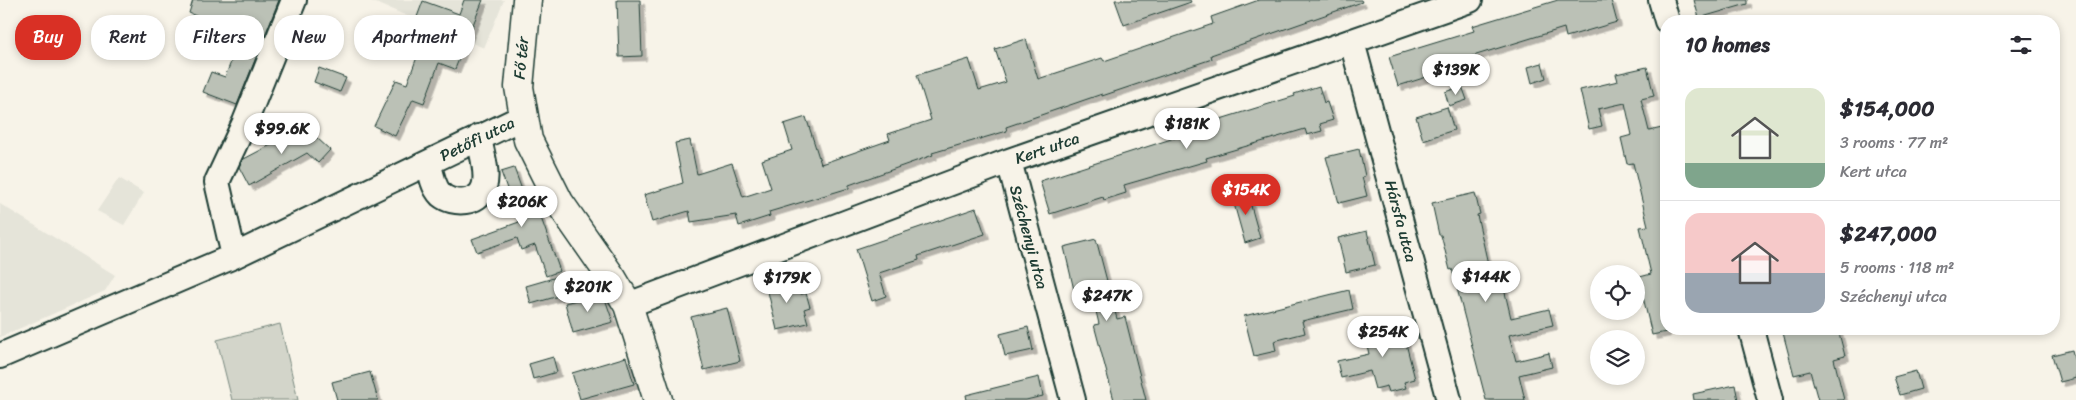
<!DOCTYPE html>
<meta charset="utf-8">
<style>
body{margin:0;font-family:Sriracha,sans-serif;background:#f2f2f3;color:#2b2b33;height:100vh;display:flex;flex-direction:column;font-size:19px;white-space:nowrap}
*{box-sizing:border-box;margin:0}
p{font-size:16px;color:#7c7c81}
.icon{flex:none;width:28px;height:28px;fill:none;stroke:currentColor;stroke-width:2;stroke-linecap:round;stroke-linejoin:round}
.map{position:relative;flex:1;overflow:hidden}
.sheet{position:absolute;left:1660px;top:15px;width:400px;height:320px;display:flex;flex-direction:column;background:#fff;border-radius:20px;box-shadow:0 2px 8px #0003}
.sheet>*{flex:none}
.hud{position:absolute;left:15px;top:15px;width:475px;height:45px;display:flex;gap:10px}
.buttons{position:absolute;left:1590px;top:265px;display:grid;gap:10px}
.buttons a{display:grid;place-items:center;width:55px;height:55px;border-radius:50%;background:#fff;box-shadow:0 2px 8px #0003;font-size:25px}
.price{position:absolute;translate:-50% -42px;padding:0 11px;border-radius:18px;background:#fff;color:#222;font-size:16px;line-height:32px;filter:drop-shadow(0 1px 2px #0008)}
.price::after{content:'';position:absolute;left:50%;top:30px;width:15px;height:11px;margin-left:-8px;background:inherit;clip-path:polygon(0 0,100% 0,50% 100%)}
.price.on{background:#d93025;color:#fff}
ul{padding:0;list-style:none}
li{display:flex;align-items:center;gap:15px;height:125px;padding:0 25px}
li+li{border-top:1px solid #e1e1e2}
li span{display:grid;place-items:center;flex:none;width:140px;height:100px;border-radius:15px;color:#555}
li>.icon{margin-inline-start:auto}
span .icon{width:60px;height:60px;fill:#fffc;stroke-width:1}
li b{font-size:21px}
h2{display:flex;justify-content:space-between;align-items:center;height:60px;padding:0 25px;font-size:21px}
.tag{padding:0 18px;border-radius:20px;background:#fff;box-shadow:0 2px 8px #0003;font-size:18px;line-height:45px}
.tag.on{background:#d93025;color:#fff}
.map>svg:first-child{display:block}
.built{fill:#e5e4d9}
.green{fill:#d3d5ca;stroke:#79897f}
.building{fill:#bbc1b6;stroke:#1f3d34;filter:url(#shadow)}
.lines{fill:none;stroke-linecap:round;stroke-linejoin:round}
.minor-casing{stroke:#1f3d34;stroke-width:28}
.major-casing{stroke:#1f3d34;stroke-width:31}
.minor{stroke:#f7f3e8;stroke-width:24}
.major{stroke:#f7f3e8;stroke-width:28}
.labels{text-anchor:middle;dominant-baseline:central;stroke-width:4.5;stroke-linejoin:round;paint-order:stroke}
.street-label{font-size:16px;fill:#1f3d34;stroke:#f7f3e8}
</style>
<div class="map">
<svg width="2076" height="400" viewBox="0 0 2076 400">
<defs>
<filter id="shadow"><feDropShadow dx="4.5" dy="4.5" stdDeviation="0" flood-color="#0004"/></filter>
</defs>
<rect width="100%" height="100%" fill="#f7f3e8"/>
<filter id="ink" filterUnits="userSpaceOnUse"><feTurbulence type="fractalNoise" baseFrequency=".02" numOctaves="2"/><feDisplacementMap in="SourceGraphic" scale="10" xChannelSelector="R" yChannelSelector="G"/><feConvolveMatrix kernelMatrix="1 2 1 2 8 2 1 2 1" color-interpolation-filters="sRGB"/></filter>
<g filter="url(#ink)">
<!-- built -->
<path class="built" d="M369,0H504L484,48Z
M119,178L144,193L124,225L97,211Z
M0,204L115,275L105,291L0,337Z"/>
<!-- green -->
<path class="green" d="M280,324L298,400H232L217,340Z"/>
<!-- building -->
<path class="building" d="M193,0H279L237,105L203,92L211,72L225,77L237,47L233,45L234,40L200,27L203,19L189,13Z
M464,0H483L455,69L439,63L424,103L413,99L395,136L374,126L396,80L407,84L430,22L417,17L423,1L459,14Z
M617,0H640L642,56L619,57Z
M1115,0H1190L1191,2L1124,25Z
M1259,0H1361L1362,2L1211,55L1212,59L1102,96V94L1006,127L1007,131L932,153L933,155L849,185V188L769,212L770,216L739,226L736,215L691,222L689,211L652,222L644,195L683,183L675,143L690,140L697,174L732,163L743,197L771,188L762,160L792,150L784,124L806,117L821,164L890,140L888,134L931,120L917,75L969,59L979,90L1006,82L995,49L1026,39L1038,79L1102,58L1104,61L1213,24L1211,17Z
M1558,0H1611L1617,22L1566,37L1564,28L1447,64L1449,70L1398,86L1389,57L1474,31L1472,26Z
M1694,0H1747V4L1699,18Z
M1542,63L1546,78L1532,83L1528,67Z
M1647,67L1654,96L1641,99L1649,131L1666,127V332L1652,335L1643,297L1636,299V278L1651,274L1640,227L1648,226L1633,163L1627,164L1621,138L1632,135L1625,103L1598,109L1602,126L1589,129L1580,90L1618,81L1616,74Z
M319,68L346,78L340,92L314,82Z
M1319,86L1324,103L1327,102L1333,120L1320,124L1322,131L1307,135L1305,129L1206,158L1207,161L1124,185L1126,193L1104,200L1103,197L1050,214L1040,181L1215,125L1214,121L1295,96L1294,94Z
M1462,86L1467,100L1449,106L1445,92Z
M1447,107L1454,130L1423,140L1416,117Z
M303,125L330,150L318,163L307,153L249,186L239,167L242,160L297,131Z
M1359,149L1365,176L1362,177L1367,196L1339,203L1326,157Z
M514,168L532,217L540,215L560,271L546,276L535,245L521,250L517,238L477,252L472,239L519,222L501,172Z
M1246,188L1260,238L1245,243L1231,193Z
M1475,193L1480,214L1477,215L1492,282L1502,280L1511,318L1549,309L1553,325L1509,335L1516,361L1549,353L1552,367L1519,375L1525,400H1486L1452,269L1450,270L1441,235H1439L1432,203Z
M976,208L985,234L918,256L919,260L879,273L886,296L872,301L856,249Z
M1367,231L1375,265L1346,272L1338,238Z
M1096,239L1117,319L1125,317L1146,400H1114L1094,325L1099,324L1090,286L1074,290L1064,247Z
M781,275L784,290L799,286L801,294L806,293L810,307L804,309L808,323L777,330L765,279Z
M557,277L562,295L531,304L526,286Z
M1349,290L1353,309L1302,321L1305,333L1274,341L1276,351L1254,356L1244,316Z
M603,293L613,322L573,333L565,303Z
M727,308L740,361L704,370L691,317Z
M1400,320L1415,379L1404,382L1406,388L1389,392L1387,386L1375,389L1370,371L1341,378L1337,361L1369,354L1363,329Z
M1028,327L1033,350L1005,356L1000,334Z
M1782,329H1838L1845,356L1834,359L1844,400H1818L1810,371L1794,375Z
M2072,350L2076,366V378L2060,382L2052,355Z
M553,357L557,372L533,379L529,364Z
M626,357L634,384L580,399L572,373Z
M1916,371L1921,389L1900,395L1894,377Z
M370,372L378,400H337L332,382Z
M1039,377L1043,396L1026,400H967L966,395Z
M1735,385L1738,400H1694L1693,394Z"/>
<g class="lines">
<defs>
<path id="minor" d="M1661,0L1667,21
M1352,42L1449,400
M1009,161L1073,400
M429,163C431,174 433,187 441,195C453,205 479,204 484,187C489,173 481,152 479,137
M234,256L217,182L245,122L294,0
M628,305L1009,161L1470,0
M1751,329L1770,400
M0,356L234,256L525,116"/>
<path id="major" d="M527,0L519,87L528,140L559,202L612,278L628,305L658,400"/>
</defs>
<!-- minor casing -->
<use href="#minor" class="minor-casing"/>
<!-- major casing -->
<use href="#major" class="major-casing"/>
<!-- minor -->
<use href="#minor" class="minor"/>
<!-- major -->
<use href="#major" class="major"/>
</g>
</g>
<g class="labels">
<!-- street labels -->
<g class="street-label">
<text transform="translate(521 58) rotate(-85)">Fő tér</text>
<text transform="translate(477 139) rotate(-26)">Petőfi utca</text>
<text transform="translate(1047 148) rotate(-19)">Kert utca</text>
<text transform="translate(1401 221) rotate(75)">Hársfa utca</text>
<text transform="translate(1029 237) rotate(75)">Széchenyi utca</text>
</g>
</g>
</svg>
<div class="buttons">
<a><svg class="icon" aria-label="locate" viewBox="0 0 24 24"><circle cx="12" cy="12" r="6"/><path d="M12 2v4M12 18v4M2 12h4M18 12h4"/></svg></a>
<a><svg class="icon" aria-label="layers" viewBox="0 0 24 24"><path d="M12 4l9 5-9 5-9-5zM3 14l9 5 9-5"/></svg></a>
</div>
<b class="price" style="left:1456px;top:96px">$139K</b>
<b class="price" style="left:1187px;top:150px">$181K</b>
<b class="price" style="left:282px;top:155px">$99.6K</b>
<b class="price on" style="left:1246px;top:216px">$154K</b>
<b class="price" style="left:522px;top:228px">$206K</b>
<b class="price" style="left:1486px;top:303px">$144K</b>
<b class="price" style="left:787px;top:304px">$179K</b>
<b class="price" style="left:588px;top:313px">$201K</b>
<b class="price" style="left:1107px;top:322px">$247K</b>
<b class="price" style="left:1383px;top:358px">$254K</b>
<div class="hud">
<a class="tag on">Buy</a>
<a class="tag">Rent</a>
<a class="tag">Filters</a>
<a class="tag">New</a>
<a class="tag">Apartment</a>
</div>
<section class="sheet">
<h2>10 homes<svg class="icon" aria-label="filters" viewBox="0 0 24 24"><path d="M4 7h16M4 17h16"/><circle cx="9" cy="7" r="2"/><circle cx="15" cy="17" r="2"/></svg></h2>
<ul>
<li><span style="background:linear-gradient(#dfe7d0 75%,#7fa58c 0)"><svg class="icon" aria-label="home" viewBox="0 0 24 24"><path d="M3 11l9-7 9 7M6 9v11h12V9"/></svg></span><div><b>$154,000</b><p>3 rooms · 77 m²</p><p>Kert utca</p></div></li>
<li><span style="background:linear-gradient(#f6c9c9 60%,#9aa5b1 0)"><svg class="icon" aria-label="home" viewBox="0 0 24 24"><path d="M3 11l9-7 9 7M6 9v11h12V9"/></svg></span><div><b>$247,000</b><p>5 rooms · 118 m²</p><p>Széchenyi utca</p></div></li>
</ul>
</section>
</div>
